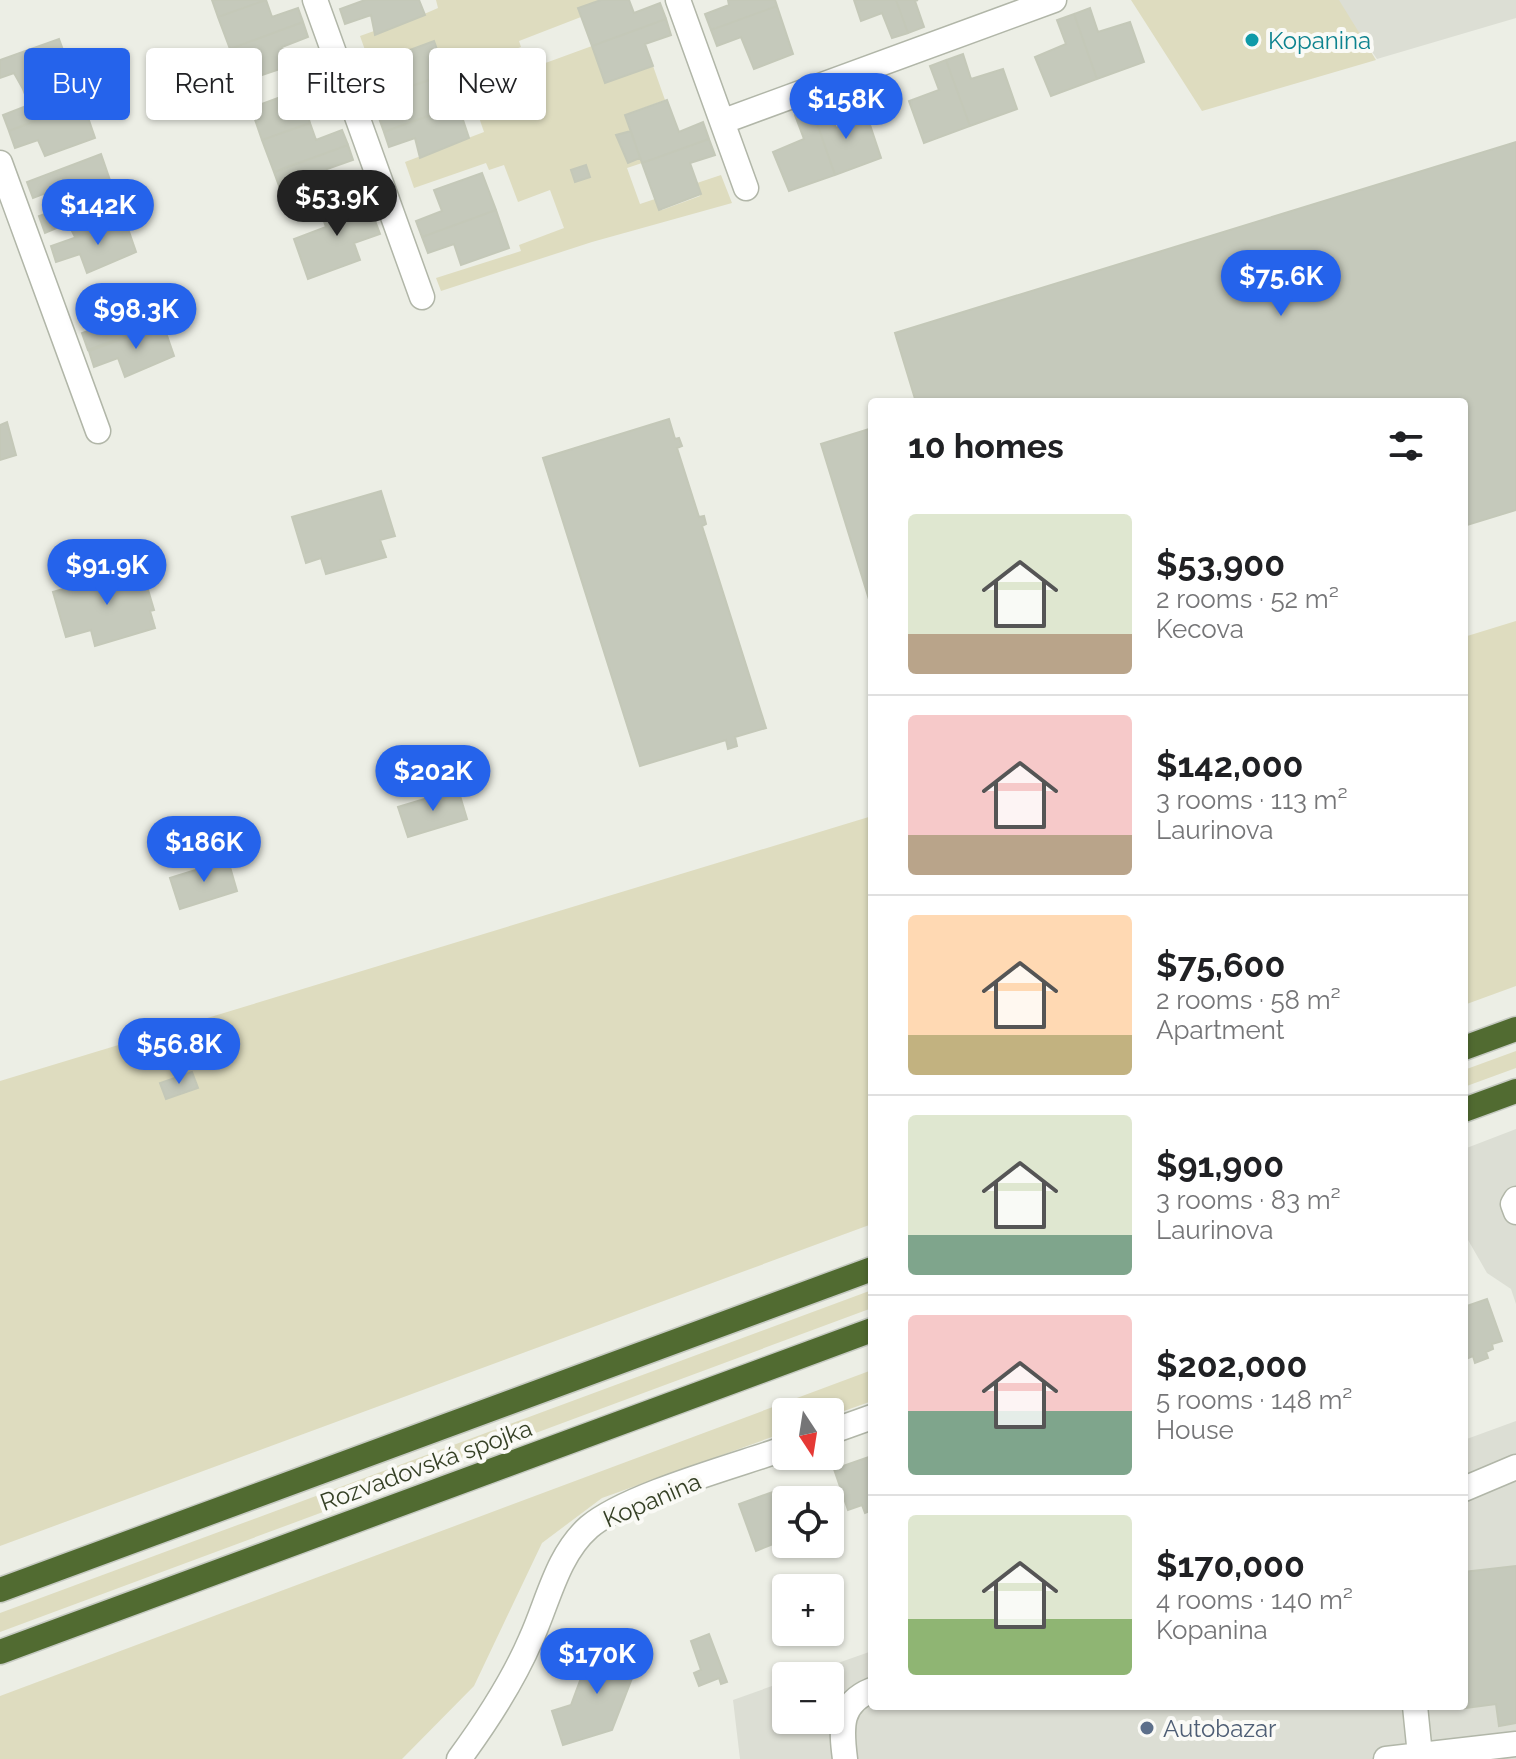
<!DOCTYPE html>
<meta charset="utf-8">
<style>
body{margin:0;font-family:Raleway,sans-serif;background:#f2f2f2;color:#202124;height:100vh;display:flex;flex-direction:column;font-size:30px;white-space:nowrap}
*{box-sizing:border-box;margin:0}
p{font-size:26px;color:#757577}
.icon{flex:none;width:44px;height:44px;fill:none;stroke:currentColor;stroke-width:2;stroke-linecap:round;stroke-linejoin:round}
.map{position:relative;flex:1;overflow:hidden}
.details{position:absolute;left:868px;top:398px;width:600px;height:1312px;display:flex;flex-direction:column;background:#fff;border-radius:8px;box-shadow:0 2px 6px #0004}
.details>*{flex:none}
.hud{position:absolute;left:24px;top:48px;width:724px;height:72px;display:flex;gap:16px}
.needle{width:52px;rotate:168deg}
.tools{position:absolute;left:772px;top:1398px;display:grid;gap:16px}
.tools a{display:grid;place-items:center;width:72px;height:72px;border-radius:8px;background:#fff;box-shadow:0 2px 6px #0004;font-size:40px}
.price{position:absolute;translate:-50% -68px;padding:0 18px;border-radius:28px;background:#2563eb;color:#fff;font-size:26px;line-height:52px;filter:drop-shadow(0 2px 4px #0008)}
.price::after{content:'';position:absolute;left:50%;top:48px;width:24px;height:18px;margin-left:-12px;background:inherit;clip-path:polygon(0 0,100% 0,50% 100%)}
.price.on{background:#222;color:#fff}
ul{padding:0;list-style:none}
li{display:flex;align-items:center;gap:24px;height:200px;padding:0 40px}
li+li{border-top:2px solid #e0e0e0}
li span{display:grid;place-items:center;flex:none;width:224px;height:160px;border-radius:8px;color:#555}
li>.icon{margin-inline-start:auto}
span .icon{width:96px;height:96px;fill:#fffc;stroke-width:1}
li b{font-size:34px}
h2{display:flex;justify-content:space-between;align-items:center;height:96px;padding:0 40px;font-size:34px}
.pill{padding:0 28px;border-radius:8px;background:#fff;box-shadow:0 2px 6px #0004;font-size:28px;line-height:72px}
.pill.on{background:#2563eb;color:#fff}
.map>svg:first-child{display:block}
.built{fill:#dcded4}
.green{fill:#dedcbf}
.building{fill:#c5c9bb;stroke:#c4c8b8;stroke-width:2}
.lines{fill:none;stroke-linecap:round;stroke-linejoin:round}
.minor-casing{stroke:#b1b6a8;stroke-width:27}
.highway-casing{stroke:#c6cac2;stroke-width:27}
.minor{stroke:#fff;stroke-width:24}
.highway{stroke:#516b31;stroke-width:24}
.culture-dot{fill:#0f9aa8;stroke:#fafaf6;stroke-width:3}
.service-dot{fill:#5c6f8a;stroke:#fafaf6;stroke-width:3}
.labels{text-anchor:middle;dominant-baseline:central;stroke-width:8;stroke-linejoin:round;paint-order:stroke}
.culture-label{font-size:24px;fill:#0d838f;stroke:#fafaf6;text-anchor:start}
.street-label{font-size:24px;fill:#354025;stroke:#fafaf6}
.service-label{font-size:24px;fill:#4e5e75;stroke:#fafaf6;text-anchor:start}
</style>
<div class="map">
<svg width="1516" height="1759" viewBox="0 0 1516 1759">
<rect width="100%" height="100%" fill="#eceee5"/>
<!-- built -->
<path class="built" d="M1336,0H1516V18L1377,59Z
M1516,1129V1304L1511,1289L1487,1273L1464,1233V1149Z
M1516,1421V1759H740L733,1700L786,1681V1720H830V1676H801L872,1651V1706H1464V1440Z"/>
<!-- green -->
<path class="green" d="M436,0H601L579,8L581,17L519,41L521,47L446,74L434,41L370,64L360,36L374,31L376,35L438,8Z
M1131,0H1339L1376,60L1202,111Z
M592,46L605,83L653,66L665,100L627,114L631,131L617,136L628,163L640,158L642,163L627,168L640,204L655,199L662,210L700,196L697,183L721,175L732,203L592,242L441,291L436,278L521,251L519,245L564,228L550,190L518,202L504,165L489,170L486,163L414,188L405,162L484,132L473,100L532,79L529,69Z
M1516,621V986L1464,1005V637Z
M872,816V1224L0,1546V1081Z
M1516,1051V1068L1464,1087V1070Z
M872,1290V1308L0,1632V1613Z
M872,1370V1401L830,1416V1412H786V1432L602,1498L542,1543L474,1686L402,1759H0V1696Z"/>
<!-- building -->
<path class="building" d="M212,0H266L218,17Z
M266,0L272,17L298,8L303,22L230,49L218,17Z
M365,0H419L425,15L375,35L371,15L345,24L340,9Z
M601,0H629L634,13L660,3L666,19L592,46L578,8Z
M728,0H775L777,6L711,30L705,14L729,5Z
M854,0H896L908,33L892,38L882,13L861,21Z
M896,0H918L915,1L924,27L908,33Z
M777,6L793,54L754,69L741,37L717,46L711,30Z
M1090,8L1098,32L1130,22L1144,62L1097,79L1074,14Z
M1074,14L1097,79L1051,96L1035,57L1066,44L1057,20Z
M666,19L671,35L645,44L653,66L605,83L592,46Z
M303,22L308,37L282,47L292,65L241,82L230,49Z
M59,39L71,72L23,89L14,73L0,78V60Z
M434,41L446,74L398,91L392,73L366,82L361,68Z
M963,54L971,79L1003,69L1017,109L970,126L946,60Z
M946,60L970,126L924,143L909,101L939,90L930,66Z
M71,72L83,103L9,131L3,115L29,105L23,89Z
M446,74L458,105L384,132L379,118L405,108L398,91Z
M324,81L330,95L304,105L310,123L262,140L251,108Z
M667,100L679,132L703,122L709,139L642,163L625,115Z
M83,103L95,138L45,156L38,140L15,148L9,131Z
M827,103L836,128L867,116L881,158L835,175L812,109Z
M458,105L469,138L420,158L415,138L389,147L384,132Z
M812,109L835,175L789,191L773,152L804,139L795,115Z
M310,123L316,140L342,130L348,145L274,172L262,140Z
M631,131L640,158L628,163L616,135Z
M709,139L715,155L690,163L701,194L659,210L642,163Z
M1516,142V510L1464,526V402H916L895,333Z
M348,145L353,160L327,169L337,188L286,205L274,172Z
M101,154L113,189L63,207L56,189L33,198L27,182Z
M586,165L590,177L575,182L571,170Z
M482,173L496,210L422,237L416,221L442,211L434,190Z
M113,189L124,220L75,237L68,223L45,233L39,216Z
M366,197L380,234L354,243L360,260L308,279L294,239L326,227L321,213Z
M496,210L509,248L461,265L454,244L428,253L422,237Z
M125,220L136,252L87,273L80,254L56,262L51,246Z
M151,289L162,323L88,350L82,333L105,325L99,306Z
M163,324L174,356L125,377L118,358L94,367L89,351Z
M669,419L675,439L679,438L682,446L677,448L699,517L704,516L706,524L702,526L766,728L735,737L737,746L728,749L726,740L640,766L543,458Z
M7,422L16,455L0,460V425Z
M872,428V609L821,444Z
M381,491L395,536L380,540L386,557L326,574L321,558L306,563L292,517Z
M141,566L154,610L150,611L155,628L95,646L91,630L66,637L53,592Z
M458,789L467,819L408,837L398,807Z
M228,860L237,891L180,909L170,878Z
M192,1072L198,1088L166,1099L160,1083Z
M1487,1299L1502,1341L1492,1344L1493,1349L1486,1352L1488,1358L1475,1363L1473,1356L1466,1359L1464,1355V1307Z
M872,1456V1510L865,1513L862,1505L848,1510L834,1469Z
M784,1488L789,1500H786V1539L782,1541L784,1548L776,1551L773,1544L756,1551L739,1504Z
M1516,1566V1723L1499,1726L1496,1704L1465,1708L1464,1572Z
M709,1634L727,1682L721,1684L719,1678L699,1686L694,1673L701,1670L691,1641Z
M594,1643L639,1660L612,1730L563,1745L552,1711L571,1705Z"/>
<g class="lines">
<defs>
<path id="minor" d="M315,0L422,297
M678,0L746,188
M724,121L1054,0
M0,163L98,431
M1516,1199L1513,1204L1516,1212
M830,1432L872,1417
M1464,1489L1516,1467
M1415,1706L1420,1755
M459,1759C487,1721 512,1683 531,1639C548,1602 557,1555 589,1527C627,1495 735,1466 786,1448
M845,1759C841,1728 839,1703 872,1690
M1386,1759L1516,1744"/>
<path id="highway" d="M1464,1048L1516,1029
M1464,1110L1516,1091
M0,1590L872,1269
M0,1652L872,1330"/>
</defs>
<!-- minor casing -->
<use href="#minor" class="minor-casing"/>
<!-- highway casing -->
<use href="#highway" class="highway-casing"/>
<!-- minor -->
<use href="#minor" class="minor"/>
<!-- highway -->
<use href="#highway" class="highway"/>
</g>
<!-- markers -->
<circle class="culture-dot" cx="1252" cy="40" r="8"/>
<circle class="service-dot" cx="1147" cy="1728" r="8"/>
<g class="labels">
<!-- culture labels -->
<g class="culture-label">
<text x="1268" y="40">Kopanina</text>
</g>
<!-- street labels -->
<g class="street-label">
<text transform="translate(426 1465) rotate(-20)">Rozvadovská spojka</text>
<text transform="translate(652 1500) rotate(-23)">Kopanina</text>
</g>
<!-- service labels -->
<g class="service-label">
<text x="1163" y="1728">Autobazar</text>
</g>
</g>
</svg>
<div class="tools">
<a><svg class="needle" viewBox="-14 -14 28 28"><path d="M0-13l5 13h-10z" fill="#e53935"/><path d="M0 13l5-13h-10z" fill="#757577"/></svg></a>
<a><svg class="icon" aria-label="locate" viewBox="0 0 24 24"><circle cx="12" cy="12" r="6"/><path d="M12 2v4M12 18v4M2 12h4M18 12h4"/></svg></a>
<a>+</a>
<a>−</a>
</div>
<b class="price" style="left:846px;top:141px">$158K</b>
<b class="price on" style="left:337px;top:238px">$53.9K</b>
<b class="price" style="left:98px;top:247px">$142K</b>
<b class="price" style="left:1281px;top:318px">$75.6K</b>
<b class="price" style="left:136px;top:351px">$98.3K</b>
<b class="price" style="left:107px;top:607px">$91.9K</b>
<b class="price" style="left:433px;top:813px">$202K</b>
<b class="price" style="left:204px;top:884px">$186K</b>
<b class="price" style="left:179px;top:1086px">$56.8K</b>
<b class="price" style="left:597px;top:1696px">$170K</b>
<div class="hud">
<a class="pill on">Buy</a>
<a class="pill">Rent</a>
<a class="pill">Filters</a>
<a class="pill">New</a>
</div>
<section class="details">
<h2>10 homes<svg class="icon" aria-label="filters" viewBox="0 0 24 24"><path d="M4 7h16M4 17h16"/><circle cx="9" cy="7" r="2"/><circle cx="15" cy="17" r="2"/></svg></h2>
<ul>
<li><span style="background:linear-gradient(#dfe7d0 75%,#b9a48a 0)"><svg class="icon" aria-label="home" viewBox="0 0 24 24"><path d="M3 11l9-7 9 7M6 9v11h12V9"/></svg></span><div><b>$53,900</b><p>2 rooms · 52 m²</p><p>Kecova</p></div></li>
<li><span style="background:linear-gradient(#f6c9c9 75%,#b9a48a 0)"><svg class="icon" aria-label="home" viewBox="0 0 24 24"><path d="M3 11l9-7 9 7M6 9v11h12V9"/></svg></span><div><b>$142,000</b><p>3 rooms · 113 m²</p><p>Laurinova</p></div></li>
<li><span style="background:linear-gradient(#ffd9b3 75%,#c2b280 0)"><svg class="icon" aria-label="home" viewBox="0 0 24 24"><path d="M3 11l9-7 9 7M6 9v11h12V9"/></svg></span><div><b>$75,600</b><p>2 rooms · 58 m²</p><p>Apartment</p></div></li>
<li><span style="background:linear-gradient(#dfe7d0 75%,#7fa58c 0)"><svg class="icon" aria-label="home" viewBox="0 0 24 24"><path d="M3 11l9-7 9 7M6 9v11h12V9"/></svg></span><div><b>$91,900</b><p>3 rooms · 83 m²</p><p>Laurinova</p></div></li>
<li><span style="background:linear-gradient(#f6c9c9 60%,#7fa58c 0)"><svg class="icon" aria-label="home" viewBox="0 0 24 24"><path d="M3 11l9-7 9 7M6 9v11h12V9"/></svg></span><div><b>$202,000</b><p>5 rooms · 148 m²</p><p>House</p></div></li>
<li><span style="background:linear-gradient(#dfe7d0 65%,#8fb573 0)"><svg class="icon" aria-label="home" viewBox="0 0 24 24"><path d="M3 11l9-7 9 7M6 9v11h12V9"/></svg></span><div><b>$170,000</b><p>4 rooms · 140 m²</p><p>Kopanina</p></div></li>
</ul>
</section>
</div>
